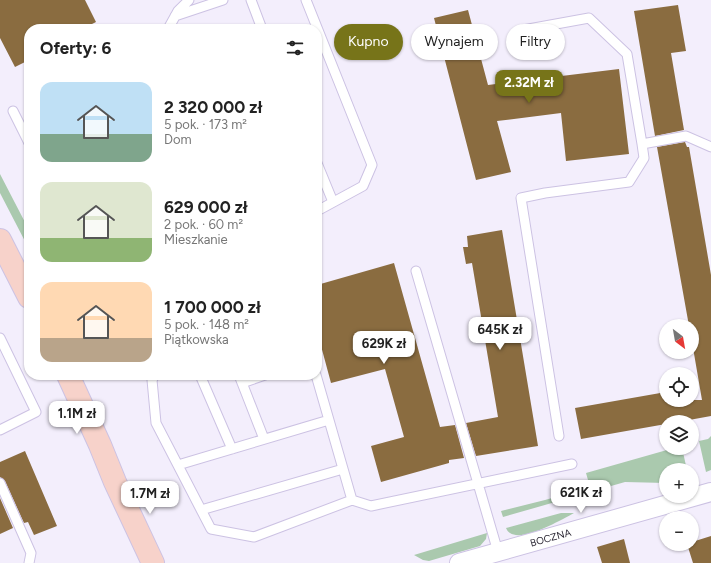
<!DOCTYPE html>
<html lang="pl">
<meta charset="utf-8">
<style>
body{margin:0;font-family:Figtree,sans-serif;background:#f2f2f2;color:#222;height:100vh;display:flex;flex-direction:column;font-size:15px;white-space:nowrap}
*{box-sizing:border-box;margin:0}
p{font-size:13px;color:#767676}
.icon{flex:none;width:22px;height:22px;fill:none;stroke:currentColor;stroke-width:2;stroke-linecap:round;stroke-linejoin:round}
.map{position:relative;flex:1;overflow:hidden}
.sheet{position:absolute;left:24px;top:24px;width:298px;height:356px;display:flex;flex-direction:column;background:#fff;border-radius:16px;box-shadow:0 1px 3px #0004}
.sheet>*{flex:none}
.hud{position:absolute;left:334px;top:24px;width:317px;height:36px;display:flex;gap:8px}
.needle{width:26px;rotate:149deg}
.controls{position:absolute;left:659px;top:319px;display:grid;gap:8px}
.controls a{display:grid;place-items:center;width:40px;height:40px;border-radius:50%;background:#fff;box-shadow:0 1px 3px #0004;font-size:20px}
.price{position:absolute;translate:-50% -34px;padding:0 9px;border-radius:8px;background:#fff;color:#222;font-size:13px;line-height:26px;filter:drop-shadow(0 1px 2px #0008)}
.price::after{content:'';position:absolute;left:50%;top:24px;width:12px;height:9px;margin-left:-6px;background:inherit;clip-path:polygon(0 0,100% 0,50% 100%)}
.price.current{background:#777419;color:#fff}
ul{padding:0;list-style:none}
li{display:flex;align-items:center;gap:12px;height:100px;padding:0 16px}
li span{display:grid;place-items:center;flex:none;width:112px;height:80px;border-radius:12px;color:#555}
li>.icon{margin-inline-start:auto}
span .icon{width:48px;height:48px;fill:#fffc;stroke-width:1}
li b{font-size:17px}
h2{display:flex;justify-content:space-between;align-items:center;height:48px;padding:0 16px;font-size:17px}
.tag{padding:0 14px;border-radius:18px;background:#fff;box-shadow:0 1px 3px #0004;font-size:14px;line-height:36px}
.tag.current{background:#777419;color:#fff}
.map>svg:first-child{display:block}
.green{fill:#aac9ae}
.building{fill:#8a6c40}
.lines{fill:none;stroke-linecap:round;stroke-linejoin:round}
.service-casing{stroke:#ccc2e3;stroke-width:11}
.minor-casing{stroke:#ccc2e3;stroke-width:20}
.secondary-casing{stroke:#ccc2e3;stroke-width:24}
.service{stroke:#fff;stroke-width:9}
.minor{stroke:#fff;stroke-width:18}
.secondary{stroke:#f7d2ca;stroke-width:22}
.labels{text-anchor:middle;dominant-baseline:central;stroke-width:3;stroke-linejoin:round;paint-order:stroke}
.street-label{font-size:10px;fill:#231f2c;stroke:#fff}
</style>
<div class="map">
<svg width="711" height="563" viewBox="0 0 711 563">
<rect width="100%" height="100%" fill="#f3eefc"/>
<!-- green -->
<path class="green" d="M0,174L29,230V249L0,193Z
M711,436V470L706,472L699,441L708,439Z
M674,448H682L687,470H666V483L625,482L503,517L501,511L545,500L590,487L586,473Z
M561,513H574C561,520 523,542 510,533C508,532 507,530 506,528Z
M487,533L486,539L480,546L429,561L423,560L414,555Z"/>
<!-- building -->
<path class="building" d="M0,0H85L96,22L82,29H29V60L15,67L0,38Z
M678,5L686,51L671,53L684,130L655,136L634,11Z
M468,10L488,85L619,69L629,154L566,161L561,113L497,121L511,172L476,180L434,18Z
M685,142L687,147H689L711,275V416L678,422H666V424L581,439L575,408L666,392V400H702L692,342V326H689L657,147Z
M502,230L538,446L476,456L466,423L498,417L472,263L466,264L463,247H468L467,236Z
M394,263L440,427L455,425L464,458L449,460V463L381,482L371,446L404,437L385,369L331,383L317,331V285Z
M25,451L57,526L34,535L28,522L24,523L5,481L0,477V462Z
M0,498L13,528L0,534Z
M711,536V563H693L687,544H692V542Z
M624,539L630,563H602L597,547Z"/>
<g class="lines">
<defs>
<path id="service" d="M251,0L262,29
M306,0L372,165L363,186L317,211
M175,16L223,0
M168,29L178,11L189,0
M523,30L589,18L627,54L642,144
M13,111L29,143
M317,163L333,202
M416,271L498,552
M0,338L36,412L0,430
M155,375L152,380L156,423L211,529L254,537L352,500L371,506L572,464
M200,375L232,449
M239,375L264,439
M316,375L352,500
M242,383L265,375
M559,436L521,198L545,193L629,182L644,158L642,144L686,136L711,147
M178,465L329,420
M0,483L31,553L29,563
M201,510L343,469"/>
<g id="minor">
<path id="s1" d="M459,563L711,492"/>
</g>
<path id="secondary" d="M0,240L29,297
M68,375L100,445L115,482L153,563"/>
</defs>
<!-- service casing -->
<use href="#service" class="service-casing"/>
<!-- minor casing -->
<use href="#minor" class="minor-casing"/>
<!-- secondary casing -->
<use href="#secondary" class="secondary-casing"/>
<!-- service -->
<use href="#service" class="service"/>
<!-- minor -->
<use href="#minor" class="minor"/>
<!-- secondary -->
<use href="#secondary" class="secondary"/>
</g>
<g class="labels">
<!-- street labels -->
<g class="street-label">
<text stroke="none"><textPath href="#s1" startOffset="95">BOCZNA</textPath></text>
</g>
</g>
</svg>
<div class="controls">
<a><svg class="needle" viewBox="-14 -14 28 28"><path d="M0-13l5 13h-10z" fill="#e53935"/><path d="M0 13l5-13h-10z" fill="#767676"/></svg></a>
<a><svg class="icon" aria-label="locate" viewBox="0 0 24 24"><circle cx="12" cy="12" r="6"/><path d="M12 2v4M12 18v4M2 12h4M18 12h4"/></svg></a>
<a><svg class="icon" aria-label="layers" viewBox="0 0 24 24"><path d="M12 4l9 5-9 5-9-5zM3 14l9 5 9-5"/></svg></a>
<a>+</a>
<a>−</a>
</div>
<b class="price current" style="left:529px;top:104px">2.32M zł</b>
<b class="price" style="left:500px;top:351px">645K zł</b>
<b class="price" style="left:384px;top:365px">629K zł</b>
<b class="price" style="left:77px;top:435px">1.1M zł</b>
<b class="price" style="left:581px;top:514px">621K zł</b>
<b class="price" style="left:150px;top:515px">1.7M zł</b>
<div class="hud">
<a class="tag current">Kupno</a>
<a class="tag">Wynajem</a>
<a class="tag">Filtry</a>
</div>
<section class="sheet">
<h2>Oferty: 6<svg class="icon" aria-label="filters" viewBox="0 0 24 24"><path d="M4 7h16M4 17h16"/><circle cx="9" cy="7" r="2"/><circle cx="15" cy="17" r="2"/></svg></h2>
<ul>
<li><span style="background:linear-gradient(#bfe0f5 65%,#7fa58c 0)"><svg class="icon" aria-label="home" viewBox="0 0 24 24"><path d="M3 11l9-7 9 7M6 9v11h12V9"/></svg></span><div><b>2 320 000 zł</b><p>5 pok. · 173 m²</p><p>Dom</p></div></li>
<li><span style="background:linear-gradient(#dfe7d0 70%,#8fb573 0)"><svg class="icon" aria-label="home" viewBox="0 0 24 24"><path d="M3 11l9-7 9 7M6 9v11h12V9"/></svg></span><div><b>629 000 zł</b><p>2 pok. · 60 m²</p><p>Mieszkanie</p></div></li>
<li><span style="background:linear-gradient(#ffd9b3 70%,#b9a48a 0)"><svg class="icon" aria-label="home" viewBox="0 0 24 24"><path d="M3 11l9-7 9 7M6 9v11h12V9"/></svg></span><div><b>1 700 000 zł</b><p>5 pok. · 148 m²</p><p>Piątkowska</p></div></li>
</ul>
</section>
</div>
